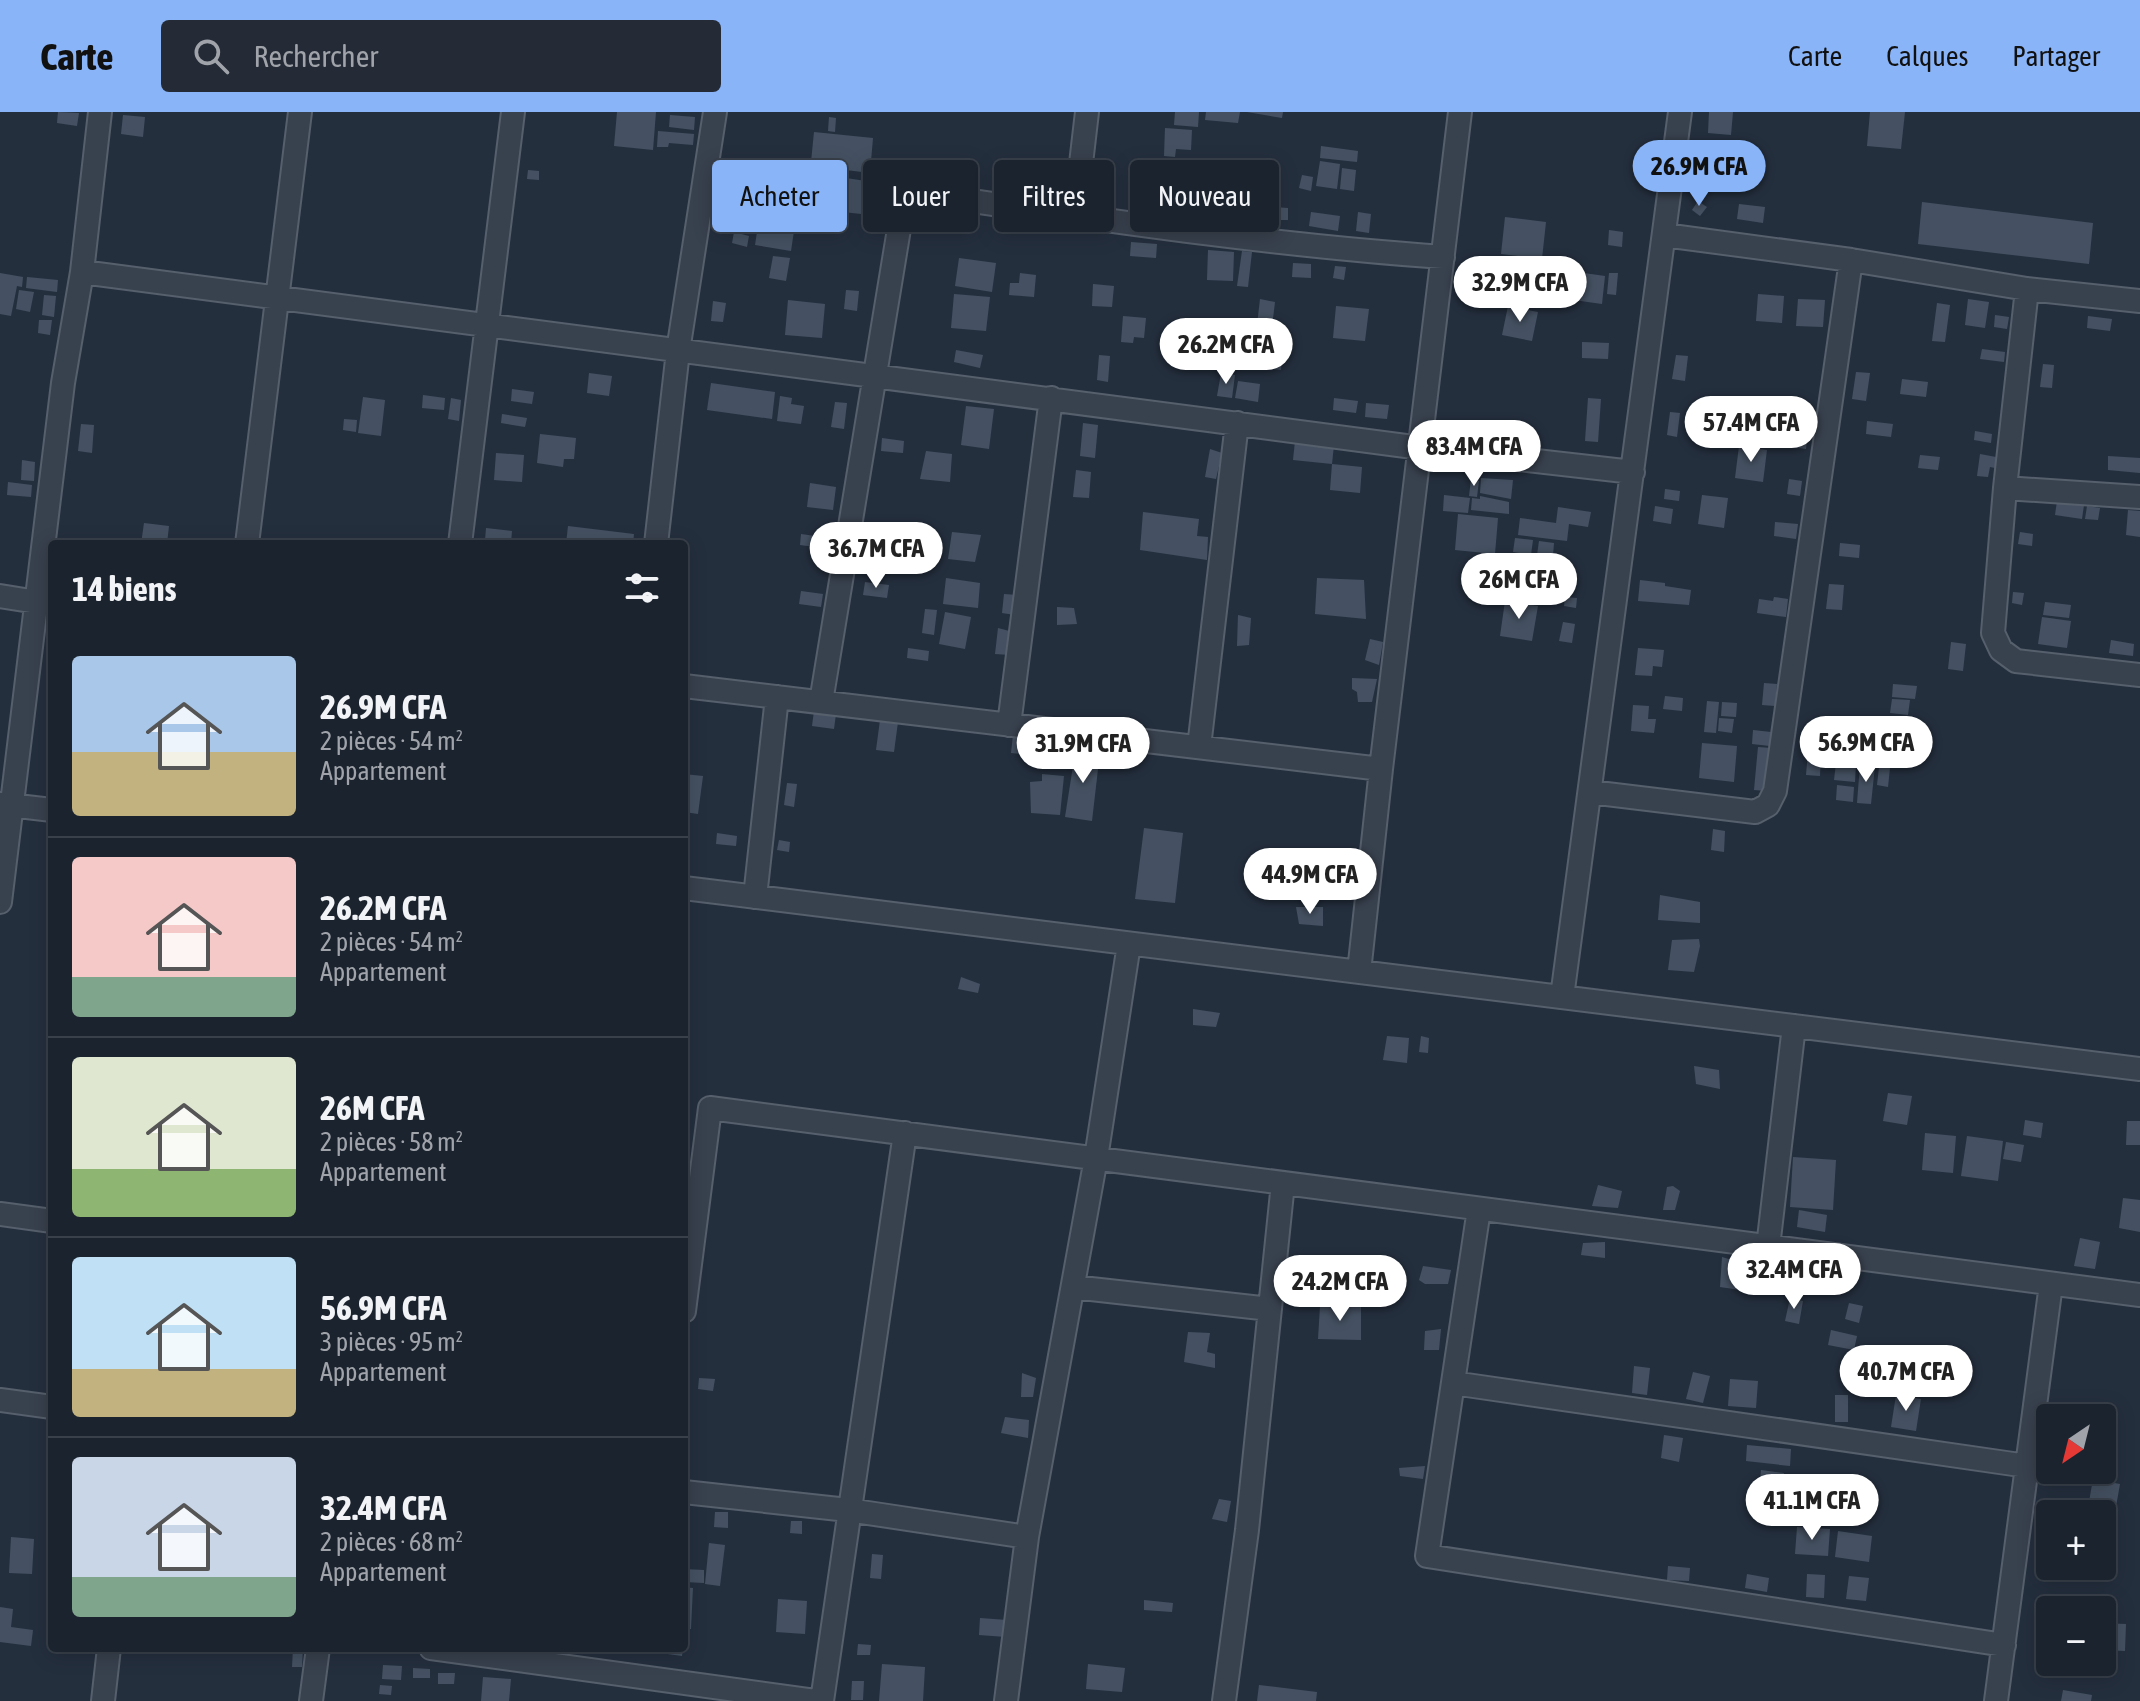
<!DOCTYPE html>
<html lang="fr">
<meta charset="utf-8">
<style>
body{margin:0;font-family:"Asap Condensed",sans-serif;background:#242b36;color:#f1f3f6;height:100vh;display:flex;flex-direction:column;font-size:30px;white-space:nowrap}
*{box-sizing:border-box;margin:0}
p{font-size:26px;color:#a0a4aa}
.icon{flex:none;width:44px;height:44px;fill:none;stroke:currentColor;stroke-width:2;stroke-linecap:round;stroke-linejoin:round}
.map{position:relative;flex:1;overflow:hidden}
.panel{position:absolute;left:48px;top:428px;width:640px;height:1112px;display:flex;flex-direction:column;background:#1b232e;border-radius:8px;box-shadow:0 4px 20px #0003,0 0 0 2px #39404a}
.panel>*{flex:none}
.hud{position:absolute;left:712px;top:48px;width:760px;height:72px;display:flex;gap:16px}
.needle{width:52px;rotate:215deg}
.buttons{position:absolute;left:2036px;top:1292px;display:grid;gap:16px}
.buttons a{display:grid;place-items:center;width:80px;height:80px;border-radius:8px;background:#1b232e;box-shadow:0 4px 20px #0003,0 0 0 2px #39404a;font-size:40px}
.price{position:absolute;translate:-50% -68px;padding:0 18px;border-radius:28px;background:#fff;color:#222;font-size:26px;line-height:52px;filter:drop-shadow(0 2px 4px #0008)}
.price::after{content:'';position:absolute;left:50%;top:48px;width:24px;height:18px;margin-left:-12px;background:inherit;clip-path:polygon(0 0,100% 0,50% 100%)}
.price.selected{background:#8ab4f8;color:#111}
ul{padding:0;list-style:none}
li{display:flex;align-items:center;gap:24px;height:200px;padding:0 24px}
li+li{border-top:2px solid #39404a}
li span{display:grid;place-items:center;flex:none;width:224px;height:160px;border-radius:8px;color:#555}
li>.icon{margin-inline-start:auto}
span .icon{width:96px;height:96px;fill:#fffc;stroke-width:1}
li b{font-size:34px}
h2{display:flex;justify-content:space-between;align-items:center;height:96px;padding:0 24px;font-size:34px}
.tag{padding:0 28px;border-radius:8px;background:#1b232e;box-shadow:0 4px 20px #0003,0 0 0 2px #39404a;font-size:28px;line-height:72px}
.tag.selected{background:#8ab4f8;color:#111}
header{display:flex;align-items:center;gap:48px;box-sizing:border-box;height:112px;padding:0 40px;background:#8ab4f8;color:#111}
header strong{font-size:38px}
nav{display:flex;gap:44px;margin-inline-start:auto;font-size:28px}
.search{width:560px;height:72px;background:#242b36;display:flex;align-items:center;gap:20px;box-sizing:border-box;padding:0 28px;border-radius:8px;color:#a0a4aa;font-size:30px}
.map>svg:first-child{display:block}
.building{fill:#455162}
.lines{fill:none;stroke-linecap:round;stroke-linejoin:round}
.minor-casing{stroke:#565f6c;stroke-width:26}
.minor{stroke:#38414e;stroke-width:22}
</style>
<header>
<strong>Carte</strong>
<div class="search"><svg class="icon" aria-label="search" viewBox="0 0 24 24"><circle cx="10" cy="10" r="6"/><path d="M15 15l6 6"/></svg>Rechercher</div>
<nav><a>Carte</a><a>Calques</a><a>Partager</a></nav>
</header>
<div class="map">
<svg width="2140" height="1589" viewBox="0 0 2140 1589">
<rect width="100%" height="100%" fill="#242f3e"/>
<!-- building -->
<path class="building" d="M58,0L79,1L77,14L57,11Z
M617,0H656L653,38L614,34Z
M1175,0H1199L1198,15L1174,13Z
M1206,0H1240L1238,11L1205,8Z
M1247,0H1283L1282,6Z
M1709,0H1733L1731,23L1708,21Z
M1870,0H1905L1901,37L1867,34Z
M123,3L145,5L143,25L121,22Z
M670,3L695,5L694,18L669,15Z
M829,5L836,6L835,20L828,19Z
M1165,16L1192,18L1191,38L1176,37L1175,45L1164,44Z
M658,19L694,22L693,33L669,31L668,35H657Z
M814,20L873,26L870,61L821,55V51L811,50Z
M1321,34L1358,39L1357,50L1320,46Z
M1320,49L1340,52L1337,77L1316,74Z
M1342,56L1356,58L1354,79L1340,77Z
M528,58L539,59V68L527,67Z
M1302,63L1313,65L1311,79L1299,76Z
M806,66L843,69L840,97L804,94Z
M846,66L866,69L864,86L872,87L870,103L843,100Z
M1247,88L1269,90V110L1246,109Z
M1698,89L1707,95L1700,104L1692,98Z
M1922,90L2093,111L2089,152L1918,132Z
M1739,92L1765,95L1763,111L1737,107Z
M1274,95L1288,96V108H1273Z
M760,100L796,106L791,139L755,133Z
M1311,100L1340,104L1338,119L1309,114Z
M1358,100L1371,102L1369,121L1356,119Z
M1505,105L1546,110L1542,147L1501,142Z
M1609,118L1623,120L1622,135L1608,133Z
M734,120L749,124L747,135L732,131Z
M1131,130L1157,132L1156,146L1130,144Z
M1208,138L1234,140L1233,169L1207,168Z
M1242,139L1252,140L1248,175L1237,174Z
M773,144L790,146L786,169L769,166Z
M959,146L996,151L992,180L955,174Z
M1293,151L1311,152V166L1292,165Z
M1335,154L1346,155L1344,168L1333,166Z
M1549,156L1605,164L1602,192L1545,184Z
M0,161L23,165L22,175L17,174L11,204L0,202Z
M1020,161L1036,163L1034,185L1009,183L1010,171H1019Z
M1609,161H1618L1616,183L1607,182Z
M27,165L58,168L57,180L26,176Z
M1093,172L1114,174L1112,195L1092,194Z
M19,178L34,180L30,200L16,197Z
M846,178L859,179L857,199L844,197Z
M954,182L990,185L986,219L951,216Z
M1758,182L1784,184L1782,211L1756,209Z
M44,183L56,184L54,205L42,203Z
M1260,187L1275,190L1272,215L1257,213Z
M1798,187L1825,188L1823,215L1796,214Z
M1968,187L1989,190L1985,216L1965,213Z
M788,188L825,192L822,226L785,223Z
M713,189L726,191L723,210L711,209Z
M1937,191L1950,193L1945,230L1932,229Z
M1336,194L1369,197L1365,229L1333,226Z
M1508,194L1538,200L1532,229L1502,223Z
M1995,203L2009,205L2007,217L1994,215Z
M1123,204L1146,206L1144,226L1134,225L1133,231L1121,230Z
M2088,204L2112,207L2110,219L2087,216Z
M39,208H52L50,223L38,221Z
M1246,223L1283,227L1281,258L1243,254Z
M1582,230L1609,231L1608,247L1582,246Z
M1982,237L2005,240L2004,250L1980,247Z
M956,238L983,243L980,256L954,250Z
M1099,243L1110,244L1108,270L1097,268Z
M1676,243L1688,244L1685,269L1672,267Z
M2043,252L2054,253L2052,276L2040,275Z
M1856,260L1870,261L1866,289L1852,287Z
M589,261L612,264L609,284L587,281Z
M1221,261L1235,263L1232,286L1217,284Z
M1902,267L1928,270L1926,285L1900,282Z
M1238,269L1260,272L1258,290L1235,286Z
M711,271L775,280L772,307L707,298Z
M512,277L534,280L532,292L511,289Z
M423,283L445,286L444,298L422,296Z
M780,284L792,286L791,292L804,294L801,312L777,309Z
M363,285L385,288L381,324L358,321Z
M451,286L461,288L459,309L448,307Z
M1334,286L1358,289L1356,301L1333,298Z
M1588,286L1601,287L1598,330L1585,329Z
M835,290L847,291L844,317L831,315Z
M1366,291L1389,293L1387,307L1365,305Z
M966,294L994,297L989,337L961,333Z
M1670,300L1680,301L1677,325L1667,323Z
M502,302L527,306L525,315L501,311Z
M344,307L357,308L356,320L343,318Z
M1867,309L1893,312L1891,325L1866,322Z
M1083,311L1098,313L1095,346L1080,344Z
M1794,311L1809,313L1806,337L1791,335Z
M81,312L94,313L92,341L78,339Z
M1975,319L1992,322L1991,331L1974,328Z
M540,322L576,326L574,347H564L563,355L537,351Z
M882,326L904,329L903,341L881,339Z
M1295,329L1334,333L1332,352L1293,348Z
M1739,334L1767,338L1763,370L1735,366Z
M1210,337L1222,341L1216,367L1205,365Z
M926,339L952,342L950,370L920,367Z
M496,341L524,343L522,370L494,368Z
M1980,342L1996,345L1995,356L1990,355L1988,365L1977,364Z
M1920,343L1940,345L1938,358L1918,356Z
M2108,344L2140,346V361L2108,358Z
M22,348L35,350L34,369L21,368Z
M1332,352L1362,355L1360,381L1330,378Z
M1076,358L1091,360L1089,386L1073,385Z
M1481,366L1513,368L1511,387L1480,381Z
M1471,367L1479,369L1477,385L1469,384Z
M1789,367L1802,369L1800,384L1787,382Z
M8,370L32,373L31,385L7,383Z
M810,371L836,375L833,398L807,395Z
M1665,377L1680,379L1679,389L1664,387Z
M1444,383L1470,386L1468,401L1443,399Z
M1702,383L1728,386L1724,416L1698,412Z
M1480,384L1509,390V402L1471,398L1472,386L1480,387Z
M2057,389L2084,393L2082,407L2055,403Z
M1655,394L1673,397L1671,412L1653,409Z
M2087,394L2100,396L2098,408L2085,407Z
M1558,395L1591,400L1588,415L1569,412L1567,429L1518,423L1520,406L1556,411Z
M2128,398L2140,399V425L2126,423Z
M1143,400L1199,407L1197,424L1208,425L1207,448L1140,438Z
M1458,402L1498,406L1495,442L1455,438Z
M1775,410L1798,412L1796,427L1774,424Z
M144,411L169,414L167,432H141Z
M568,414L634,422L633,432H566Z
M486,416L512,419L511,431L485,428Z
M952,420L981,423L975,450L948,447Z
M2020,420L2033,422L2032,434L2018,432Z
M801,422L830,426L829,437L800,433Z
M1515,426L1533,428L1531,443L1513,440Z
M1539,429L1554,431L1553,444L1537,443Z
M1840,431L1860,433L1859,446L1839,444Z
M1507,458L1538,461L1535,486L1505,483Z
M946,466L980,471L978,496L943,492Z
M1317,466L1364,468L1366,507L1315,502Z
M1640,468L1665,471V474L1691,478L1689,493L1638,489Z
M865,470L889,473L887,486L863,483Z
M1829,472L1844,473L1842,498L1826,497Z
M801,479L823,482L821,495L799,492Z
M2013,480L2024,481L2022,493L2012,491Z
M1004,482L1017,483L1015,503L1002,501Z
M1565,485L1577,486L1576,496L1564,494Z
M1774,485L1788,487L1786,505L1757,501L1759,487L1773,489Z
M1505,489L1538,494L1532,529L1500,524Z
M2045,490L2071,493L2069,506L2043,503Z
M1057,495L1074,496L1077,512L1057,513Z
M925,497L937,498L934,523L922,521Z
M945,500L971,505L965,537L939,532Z
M1238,503L1251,506L1249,533L1237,534Z
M2042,505L2071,509L2067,536L2038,532Z
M1563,510L1575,512L1572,531L1559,529Z
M998,516L1013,520L1010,543L995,542Z
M1370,527L1383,530L1379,553L1365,548Z
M2111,528L2134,532L2133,544L2109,541Z
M1951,530L1966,532L1963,559L1948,557Z
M908,536L929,539L928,549L907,546Z
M1638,536L1664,538L1662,555L1653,554L1652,564L1635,563Z
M1352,566L1377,567L1372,590H1358L1357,580L1352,577Z
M1764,571L1777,572L1775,594L1762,593Z
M1893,572L1917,574L1915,587L1892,585Z
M1665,584L1683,586L1682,599L1663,597Z
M1892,587L1910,588L1908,603L1890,601Z
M1707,589L1719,590L1716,621L1704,620Z
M1722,590L1737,591L1736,605L1721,604Z
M1633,593L1649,594L1648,607H1656L1654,621L1631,619Z
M814,599L836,602L834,617L812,614Z
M1719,606L1734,607L1732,621L1718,619Z
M880,608L898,610L894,640L876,638Z
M1837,609L1858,611L1857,625L1836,623Z
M1862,613L1876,614L1873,638L1860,636Z
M1753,618L1771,620L1770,634L1752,632Z
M1013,623L1035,630L1032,643L1011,641Z
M1832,624L1842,625L1841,643L1831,642Z
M1702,631L1737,634L1734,670L1699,666Z
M1076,635L1100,640L1092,709L1065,705Z
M1758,635L1771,636L1767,679L1754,678Z
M1808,640L1821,642L1820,664L1806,663Z
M1836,651L1856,652L1855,670L1834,668Z
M1860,652L1875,654L1871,692L1857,691Z
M1879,655L1890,656L1888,675L1877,673Z
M684,662L703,664L698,702L684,700Z
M1042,662L1064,664L1060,703L1031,701L1030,670L1042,669Z
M787,671L797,672L794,695L784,693Z
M1837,673L1854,675L1853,690L1836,688Z
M1144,716L1183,721L1175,791L1135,787Z
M1713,717L1725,719L1724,740L1711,738Z
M717,721L737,724L736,734L716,732Z
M779,728L790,730L789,740L777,738Z
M1660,783L1700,790V811L1658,808Z
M1296,795H1323V814L1299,812Z
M1699,827L1700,834L1694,860L1668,858L1672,828Z
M961,865L980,872L978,881L958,877Z
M1193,897L1220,901L1216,915L1193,913Z
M1387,924L1409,926L1407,951L1383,948Z
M1421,924L1429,926L1428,941L1419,940Z
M1694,954L1719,958L1720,977L1696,972Z
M1888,981L1912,984L1907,1013L1883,1009Z
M2025,1008L2043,1011L2041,1026L2023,1023Z
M2127,1009H2140V1033H2126Z
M1925,1021L1956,1024L1953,1061L1922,1058Z
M1967,1024L2003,1029L1998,1069L1961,1064Z
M2006,1030L2024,1033L2021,1050L2003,1047Z
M1793,1045L1836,1048L1833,1098L1790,1095Z
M1598,1073L1622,1079L1618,1096L1592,1094Z
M1673,1074L1680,1079L1675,1098H1663L1667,1075Z
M2123,1086L2140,1088V1120L2119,1116Z
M1799,1098L1827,1103L1825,1120L1797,1115Z
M2080,1126L2100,1130L2095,1157L2074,1154Z
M1605,1130V1146L1581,1143L1583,1131Z
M1722,1145L1746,1152L1740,1178L1720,1175Z
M1299,1152L1312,1155L1310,1180L1296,1179Z
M1423,1154L1451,1158L1448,1172H1425L1419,1168Z
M1833,1159L1854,1163L1851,1176L1831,1172Z
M1790,1186L1803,1189L1799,1212L1785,1209Z
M1849,1191L1863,1194L1859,1211L1845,1207Z
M1320,1194H1361V1228L1318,1227Z
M1441,1217L1439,1238H1424L1425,1219Z
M1831,1218L1857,1224L1854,1238L1828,1233Z
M1188,1220L1210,1221L1207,1240L1215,1242V1256L1184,1250Z
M1634,1254L1650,1256L1647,1283L1632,1281Z
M1693,1260L1710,1264L1703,1291L1686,1287Z
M1022,1261L1036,1266L1033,1285H1021Z
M699,1266L715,1267L713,1279L698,1277Z
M1730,1267L1758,1269L1756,1296L1728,1294Z
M1835,1283H1848V1310H1835Z
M1896,1283L1921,1287L1916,1319L1891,1315Z
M1005,1305L1029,1308L1028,1326L1001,1321Z
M1664,1323L1683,1326L1679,1350L1661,1346Z
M1747,1333L1791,1337L1790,1354L1746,1349Z
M1425,1354L1423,1367L1400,1364L1399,1356Z
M1761,1358L1784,1361L1780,1409L1756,1407Z
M2093,1367L2120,1372L2114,1406L2087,1401Z
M1219,1387L1231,1389L1227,1410L1212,1407Z
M2045,1387L2082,1388V1402L2044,1403Z
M715,1400H728V1416L714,1415Z
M791,1409H802V1422L790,1421Z
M1797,1415L1830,1417L1828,1444L1795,1442Z
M1838,1419L1872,1424L1869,1450L1835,1445Z
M11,1425L34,1427L32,1462L9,1461Z
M709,1431L725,1433L720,1474L705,1472Z
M872,1442L883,1443L881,1467L870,1466Z
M1668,1454L1690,1456L1689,1469L1667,1468Z
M684,1457L704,1458V1471L684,1470Z
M1747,1462L1769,1466L1767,1480L1745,1476Z
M1807,1462L1825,1463L1824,1486L1806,1485Z
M1849,1464L1869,1466L1866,1489L1846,1487Z
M684,1475L693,1476L691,1517H684Z
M778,1487L807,1489L805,1522L776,1520Z
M1144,1488L1173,1491L1172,1500L1144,1498Z
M0,1495L13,1497L11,1515L33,1518L31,1534L0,1530Z
M980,1506L1007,1508L1006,1525L979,1523Z
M2102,1511L2126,1512L2125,1539L2102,1538Z
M858,1532L871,1533L870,1543H857Z
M293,1536H303L302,1555H292Z
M661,1536H683L682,1544L660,1541Z
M882,1552L925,1555L923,1589H879Z
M1088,1552L1125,1556L1122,1580L1086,1577Z
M383,1553L402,1554L401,1568L382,1567Z
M413,1556L430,1557V1566H413Z
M438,1561H455L454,1572H438Z
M483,1565L511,1567L509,1589H481Z
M852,1569H864L863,1588H851Z
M380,1573L392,1574L391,1583L379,1582Z
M1259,1573L1317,1580L1316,1589H1257Z
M2063,1578L2092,1583L2091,1589H2061Z"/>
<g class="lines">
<defs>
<path id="minor" d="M1075,103L1087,0
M1664,123L1851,148L2027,177L2140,189
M82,160L1421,336L1633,360
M2027,177L2005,376L2140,385
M2005,376L1993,521L2001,538L2016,549L2140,563
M247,432L300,0
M460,432L513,0
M656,432L678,239L715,0
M0,484L37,490
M684,574L1381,657
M821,590L900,111L908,93L924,82C1097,107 1269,133 1443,145
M1009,613L1051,286
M1199,635L1237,311
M1590,680L1755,700L1768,693L1775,679L1851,148
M0,692L52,698
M684,776L2140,957
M755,785L777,585
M0,790L63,271L82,160L100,0
M1359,860L1381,657L1460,0
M1562,885L1680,0
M1479,1097L1427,1444L2004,1533
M0,1102L52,1109
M1768,1135L1794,914
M1073,1175L1270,1197
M684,1199L710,996L2140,1183
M1453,1271L2027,1354
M0,1288L52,1295
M684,1380L848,1398L1027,1425
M431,1536L815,1589
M103,1589L109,1536
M311,1589L318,1536
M822,1589L905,1021
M1006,1589L1027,1425L1096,1046L1129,832
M1224,1589L1247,1418L1283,1071
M1996,1589L2051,1172"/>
</defs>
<!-- minor casing -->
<use href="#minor" class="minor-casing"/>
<!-- minor -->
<use href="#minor" class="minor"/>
</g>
</svg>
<div class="buttons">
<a><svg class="needle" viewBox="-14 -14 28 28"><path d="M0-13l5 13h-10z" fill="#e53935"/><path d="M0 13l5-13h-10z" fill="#a0a4aa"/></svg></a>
<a>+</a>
<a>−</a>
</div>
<b class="price selected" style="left:1699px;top:96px">26.9M CFA</b>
<b class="price" style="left:1520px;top:212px">32.9M CFA</b>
<b class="price" style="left:1226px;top:274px">26.2M CFA</b>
<b class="price" style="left:1751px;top:352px">57.4M CFA</b>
<b class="price" style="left:1474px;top:376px">83.4M CFA</b>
<b class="price" style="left:876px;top:478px">36.7M CFA</b>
<b class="price" style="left:1519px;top:509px">26M CFA</b>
<b class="price" style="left:1866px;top:672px">56.9M CFA</b>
<b class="price" style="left:1083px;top:673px">31.9M CFA</b>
<b class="price" style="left:1310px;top:804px">44.9M CFA</b>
<b class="price" style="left:1794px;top:1199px">32.4M CFA</b>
<b class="price" style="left:1340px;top:1211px">24.2M CFA</b>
<b class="price" style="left:1906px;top:1301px">40.7M CFA</b>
<b class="price" style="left:1812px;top:1430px">41.1M CFA</b>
<div class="hud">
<a class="tag selected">Acheter</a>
<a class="tag">Louer</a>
<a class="tag">Filtres</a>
<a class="tag">Nouveau</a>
</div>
<section class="panel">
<h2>14 biens<svg class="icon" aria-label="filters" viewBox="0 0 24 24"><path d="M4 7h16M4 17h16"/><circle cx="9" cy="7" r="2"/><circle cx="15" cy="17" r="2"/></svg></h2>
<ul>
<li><span style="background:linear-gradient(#a9c7e8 60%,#c2b280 0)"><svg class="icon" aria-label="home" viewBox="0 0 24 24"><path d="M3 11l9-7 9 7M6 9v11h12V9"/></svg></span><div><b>26.9M CFA</b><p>2 pièces · 54 m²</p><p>Appartement</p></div></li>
<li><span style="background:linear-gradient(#f6c9c9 75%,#7fa58c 0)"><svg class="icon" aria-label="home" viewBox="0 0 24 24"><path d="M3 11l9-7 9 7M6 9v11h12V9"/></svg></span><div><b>26.2M CFA</b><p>2 pièces · 54 m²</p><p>Appartement</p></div></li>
<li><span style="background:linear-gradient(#dfe7d0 70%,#8fb573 0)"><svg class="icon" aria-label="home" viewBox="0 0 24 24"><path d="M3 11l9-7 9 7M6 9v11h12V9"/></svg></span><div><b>26M CFA</b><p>2 pièces · 58 m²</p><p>Appartement</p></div></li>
<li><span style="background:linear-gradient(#bfe0f5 70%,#c2b280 0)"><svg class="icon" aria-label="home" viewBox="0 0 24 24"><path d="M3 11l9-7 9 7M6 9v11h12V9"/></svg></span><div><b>56.9M CFA</b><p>3 pièces · 95 m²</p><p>Appartement</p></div></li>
<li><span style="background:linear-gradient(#c9d6e8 75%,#7fa58c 0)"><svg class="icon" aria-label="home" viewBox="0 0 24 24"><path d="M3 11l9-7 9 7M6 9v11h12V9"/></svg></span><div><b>32.4M CFA</b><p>2 pièces · 68 m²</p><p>Appartement</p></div></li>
</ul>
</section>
</div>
